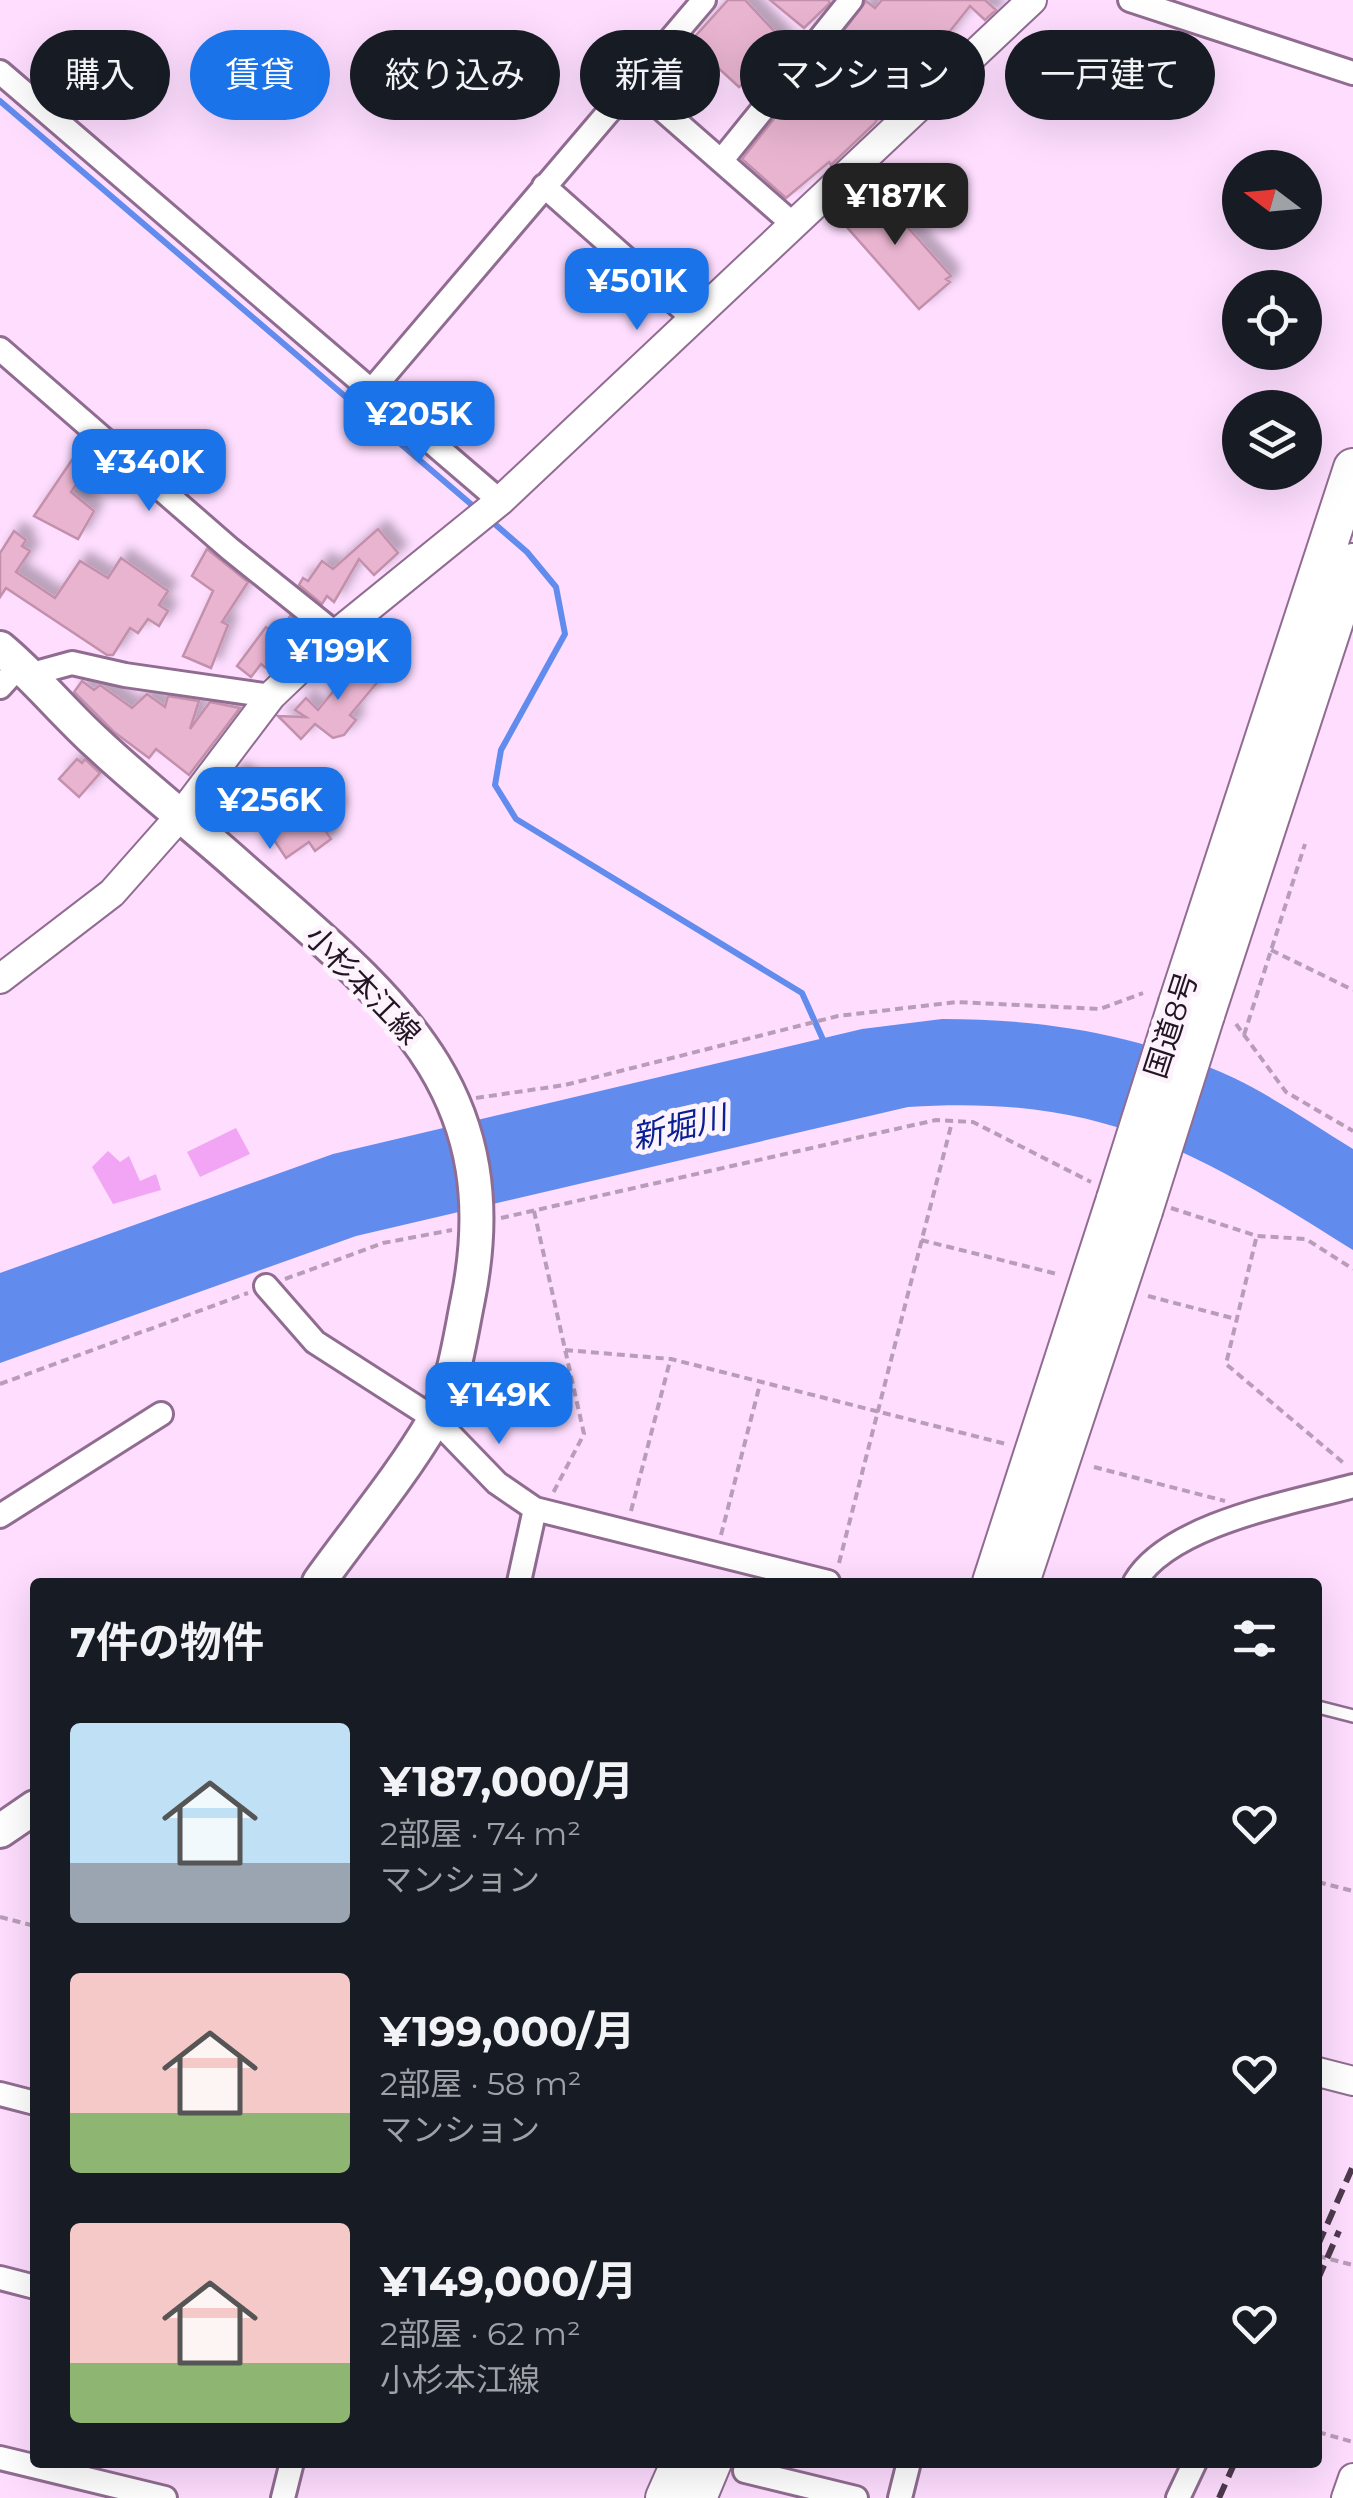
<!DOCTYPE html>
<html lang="ja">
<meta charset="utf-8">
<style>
body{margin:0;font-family:Montserrat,"Noto Sans JP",sans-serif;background:#20242c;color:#f1f3f6;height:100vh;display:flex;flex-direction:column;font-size:38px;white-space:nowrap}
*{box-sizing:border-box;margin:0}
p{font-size:32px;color:#9ea1a6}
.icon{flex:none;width:55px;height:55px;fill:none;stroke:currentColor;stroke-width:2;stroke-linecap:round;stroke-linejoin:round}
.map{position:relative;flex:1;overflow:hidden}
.side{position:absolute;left:30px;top:1578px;width:1292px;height:890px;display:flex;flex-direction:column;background:#171b24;border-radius:10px;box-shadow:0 10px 40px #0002}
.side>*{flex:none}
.banner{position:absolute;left:30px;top:30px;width:1295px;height:90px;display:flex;gap:20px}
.needle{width:65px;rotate:286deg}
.controls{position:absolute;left:1222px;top:150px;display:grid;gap:20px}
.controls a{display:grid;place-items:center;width:100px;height:100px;border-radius:50%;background:#171b24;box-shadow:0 10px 40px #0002;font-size:50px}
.price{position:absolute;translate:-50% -85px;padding:0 22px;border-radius:20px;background:#1a73e8;color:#fff;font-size:32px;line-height:65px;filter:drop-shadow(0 2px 5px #0008)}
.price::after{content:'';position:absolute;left:50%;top:60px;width:30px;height:22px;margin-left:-15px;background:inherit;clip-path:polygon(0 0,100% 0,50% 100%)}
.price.selected{background:#222;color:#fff}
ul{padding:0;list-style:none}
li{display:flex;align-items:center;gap:30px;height:250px;padding:0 40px}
li span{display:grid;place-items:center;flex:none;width:280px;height:200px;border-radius:10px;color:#555}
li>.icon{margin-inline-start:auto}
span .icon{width:120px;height:120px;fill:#fffc;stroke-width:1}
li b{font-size:42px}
h2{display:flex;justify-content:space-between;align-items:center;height:120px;padding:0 40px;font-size:42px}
.pill{padding:0 35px;border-radius:45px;background:#171b24;box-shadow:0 10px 40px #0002;font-size:35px;line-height:90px}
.pill.selected{background:#1a73e8;color:#fff}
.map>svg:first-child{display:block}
.green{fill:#f2a5f4}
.water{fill:#628bee}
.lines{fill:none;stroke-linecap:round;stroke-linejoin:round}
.stream{stroke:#628bee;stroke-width:6}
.building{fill:#e9b4d0;stroke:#c390ac;stroke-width:2.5;filter:url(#shadow)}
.service-casing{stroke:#906c91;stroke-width:16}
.minor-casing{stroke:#906c91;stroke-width:28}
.tertiary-casing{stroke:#906c91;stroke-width:32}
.secondary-casing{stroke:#906c91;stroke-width:38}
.trunk-casing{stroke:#906c91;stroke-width:42}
.path{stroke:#b89db8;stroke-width:4;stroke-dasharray:8 5;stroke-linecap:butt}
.service{stroke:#fff;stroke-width:11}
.minor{stroke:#fff;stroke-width:22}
.tertiary{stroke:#fff;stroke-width:28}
.secondary{stroke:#fff;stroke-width:32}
.trunk{stroke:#fff;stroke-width:38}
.rail{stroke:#4d3a4d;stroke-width:6;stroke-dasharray:15 8;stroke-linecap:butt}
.trunk-bridge-casing{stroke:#906c91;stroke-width:42;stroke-linecap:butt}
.trunk-bridge{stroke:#fff;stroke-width:38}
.labels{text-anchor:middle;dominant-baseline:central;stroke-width:10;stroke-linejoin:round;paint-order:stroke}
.street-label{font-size:30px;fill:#241524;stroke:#fcf3fc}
.water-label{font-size:32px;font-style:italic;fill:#092093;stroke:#fcf3fc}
</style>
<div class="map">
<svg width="1353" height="2498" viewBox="0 0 1353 2498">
<defs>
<filter id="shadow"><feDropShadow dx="9" dy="-9" stdDeviation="5" flood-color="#0004"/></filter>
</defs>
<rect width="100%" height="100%" fill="#feddff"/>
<!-- green -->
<path class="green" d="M236,1128L250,1154L200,1177L187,1152Z
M108,1151L120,1162L129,1156L140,1181L156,1174L161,1190L113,1204L92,1167Z"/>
<!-- water -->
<path class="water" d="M942,1019C1043,1019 1141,1034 1234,1078C1275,1098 1314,1125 1353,1149V1250C1195,1151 1102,1094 908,1107L356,1236L0,1363V1273L333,1154L862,1029Z"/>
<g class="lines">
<!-- stream -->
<path class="stream" d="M0,101L479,511
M489,519L527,552L556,587L565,634L501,750L495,785L516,819L802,993L825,1044"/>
</g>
<!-- building -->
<path class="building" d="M728,0H745L788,46L781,53L786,57L768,79L758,71L739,87L690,42Z
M770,0H828L830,3L804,28Z
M882,0H985L996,10L985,20L970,6L930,56L871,104L880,114L875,123L831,165L829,162L786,198L742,159L793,95L801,102L844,61L830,49L866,1L875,8Z
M670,63L684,75L686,80L680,86L690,94L680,105L654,82Z
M871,186L951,276L946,279L950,282L919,309L838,217Z
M80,448L94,458L71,492L94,511L78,539L34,516Z
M378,529L398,553L374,575L359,559L334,602L327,596L322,604L299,585L303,578L308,581L322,561L333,569Z
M14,531L26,540L22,546L30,551L16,572L55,598L80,561L108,578L121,558L168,591L159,605L168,611L159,626L148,619L138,633L130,628L113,655H107L6,588L0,597V553Z
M207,549L248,582L222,622L228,625L211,668L183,656L213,591L192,576Z
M290,616L311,633L300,644L281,630Z
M266,627L285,641L266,668L261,664L251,677L237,666Z
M363,655L385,673L350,715L356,720L344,735L333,738L315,724L301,739L278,716L306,717L295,710L306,698L318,710Z
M82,681L94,690L100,685L132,708L147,694L165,707L168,696L199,701L190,729L210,702L240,708L189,775L156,749L149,758L114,732L74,692Z
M77,759L82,763L85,759L100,773L79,797L59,779Z
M238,772L273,808L286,799L297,816L330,798L338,813L320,823L331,839L315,851L309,842L286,858L253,808L229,831L218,822L227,813L219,805L238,786L232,777Z"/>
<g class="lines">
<defs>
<path id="service" d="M1318,1707L1353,1716"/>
<path id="minor" d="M1130,0L1353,73
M0,72L500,501
M632,83L794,225
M721,161L851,0
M544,186L694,319
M0,349L230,549L336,634
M371,391L704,0
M32,674L72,663L125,675L271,696
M0,687L20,665
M266,1286L315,1342L435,1419L497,1483L535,1509L828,1582
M0,1516L161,1414
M519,1582L535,1509
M1135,1582C1169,1524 1291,1503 1353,1486
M0,2094L35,2103
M0,2278L35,2287
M0,2458L165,2498
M745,2471L856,2498
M283,2498L292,2462
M900,2498L909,2462
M1178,2498L1195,2462"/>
<path id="tertiary" d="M0,979L112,893L181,815L271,696L336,634L500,501L1032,0
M1318,2072L1353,2081
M1346,2498L1353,2478"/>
<path id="secondary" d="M0,648C35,677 63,712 97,743C143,786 193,825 240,867C384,994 511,1084 468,1299C460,1338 454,1387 433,1422C400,1478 357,1529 319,1582
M0,1831L35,1807"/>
<path id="trunk" d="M1178,1003L1353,468
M1205,1015L1353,563
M992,1582L1116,1199
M1020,1582L1143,1211
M665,2498L681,2462
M697,2498L712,2462"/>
</defs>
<!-- service casing -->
<use href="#service" class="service-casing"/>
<!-- minor casing -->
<use href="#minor" class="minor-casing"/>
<!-- tertiary casing -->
<use href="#tertiary" class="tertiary-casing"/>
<!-- secondary casing -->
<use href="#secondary" class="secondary-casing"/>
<!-- trunk casing -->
<use href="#trunk" class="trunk-casing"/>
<!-- path -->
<path class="path" d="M1271,950L1353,990
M1236,1024L1286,1092L1353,1131
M1244,1035L1305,844
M476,1098L565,1085L838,1016L957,1002L1100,1009L1143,993
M1171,1208L1257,1236L1306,1239L1353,1269
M534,1211L584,1434L553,1493
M501,1218L936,1120L973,1122L1091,1182
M1256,1239L1226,1364L1346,1465
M921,1240L1057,1274
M285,1279L383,1243L452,1230
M1148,1296L1236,1319
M565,1350L671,1359L1006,1444
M0,1384L248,1293
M1094,1467L1225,1501
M631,1511L670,1361
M721,1535L760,1384
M839,1563L952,1122
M1318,1882L1353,1891
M0,1917L35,1926
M1318,2256L1353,2265
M1318,2432L1353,2442"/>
<!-- service -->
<use href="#service" class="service"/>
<!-- minor -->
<use href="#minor" class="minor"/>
<!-- tertiary -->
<use href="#tertiary" class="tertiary"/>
<!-- secondary -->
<use href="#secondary" class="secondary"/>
<!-- trunk -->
<use href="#trunk" class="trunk"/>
<!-- rail -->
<path class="rail" d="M1318,2245L1353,2166
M1318,2279L1339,2231
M1219,2498L1235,2462"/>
<defs>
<path id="trunk-bridge" d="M1116,1199L1178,1003
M1143,1211L1205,1015"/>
</defs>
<!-- trunk-bridge casing -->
<use href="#trunk-bridge" class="trunk-bridge-casing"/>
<!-- trunk-bridge -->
<use href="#trunk-bridge" class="trunk-bridge"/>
</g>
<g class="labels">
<!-- street labels -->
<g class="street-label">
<text transform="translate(363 985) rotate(46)">小杉本江線</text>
<text transform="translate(1171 1025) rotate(-72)">国道8号</text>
</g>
<!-- water labels -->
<g class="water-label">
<text transform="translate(679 1127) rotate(-13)">新堀川</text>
</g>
</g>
</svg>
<div class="controls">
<a><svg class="needle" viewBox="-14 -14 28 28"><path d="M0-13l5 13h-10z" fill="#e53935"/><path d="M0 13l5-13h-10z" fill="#9ea1a6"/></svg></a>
<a><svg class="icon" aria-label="locate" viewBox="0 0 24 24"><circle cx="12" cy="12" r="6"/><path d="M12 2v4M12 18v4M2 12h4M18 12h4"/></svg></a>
<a><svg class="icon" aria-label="layers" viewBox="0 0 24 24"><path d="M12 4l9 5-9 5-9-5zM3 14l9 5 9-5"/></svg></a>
</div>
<b class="price selected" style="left:895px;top:248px">¥187K</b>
<b class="price" style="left:637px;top:333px">¥501K</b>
<b class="price" style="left:419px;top:466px">¥205K</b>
<b class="price" style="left:149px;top:514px">¥340K</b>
<b class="price" style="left:338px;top:703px">¥199K</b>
<b class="price" style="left:270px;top:852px">¥256K</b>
<b class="price" style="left:499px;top:1447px">¥149K</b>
<div class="banner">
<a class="pill">購入</a>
<a class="pill selected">賃貸</a>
<a class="pill">絞り込み</a>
<a class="pill">新着</a>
<a class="pill">マンション</a>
<a class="pill">一戸建て</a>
</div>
<section class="side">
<h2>7件の物件<svg class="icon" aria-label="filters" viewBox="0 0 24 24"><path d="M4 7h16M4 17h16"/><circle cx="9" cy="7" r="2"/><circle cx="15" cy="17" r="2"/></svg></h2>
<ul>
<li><span style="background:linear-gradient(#bfe0f5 70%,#9aa5b1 0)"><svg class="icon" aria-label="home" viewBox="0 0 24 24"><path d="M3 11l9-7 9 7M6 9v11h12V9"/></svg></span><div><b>¥187,000/月</b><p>2部屋 · 74 m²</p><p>マンション</p></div><svg class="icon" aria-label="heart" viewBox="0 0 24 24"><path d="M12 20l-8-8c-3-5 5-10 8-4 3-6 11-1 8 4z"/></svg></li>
<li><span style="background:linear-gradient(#f6c9c9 70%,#8fb573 0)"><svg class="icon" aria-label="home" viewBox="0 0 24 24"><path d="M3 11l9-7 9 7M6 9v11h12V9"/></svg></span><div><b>¥199,000/月</b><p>2部屋 · 58 m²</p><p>マンション</p></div><svg class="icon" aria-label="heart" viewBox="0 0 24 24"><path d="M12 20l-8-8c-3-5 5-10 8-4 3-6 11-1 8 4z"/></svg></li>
<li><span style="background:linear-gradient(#f6c9c9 70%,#8fb573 0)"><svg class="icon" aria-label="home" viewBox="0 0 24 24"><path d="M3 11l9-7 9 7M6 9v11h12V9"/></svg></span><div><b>¥149,000/月</b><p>2部屋 · 62 m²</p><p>小杉本江線</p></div><svg class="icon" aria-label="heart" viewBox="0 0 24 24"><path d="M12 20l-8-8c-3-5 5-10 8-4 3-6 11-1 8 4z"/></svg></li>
</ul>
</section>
</div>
